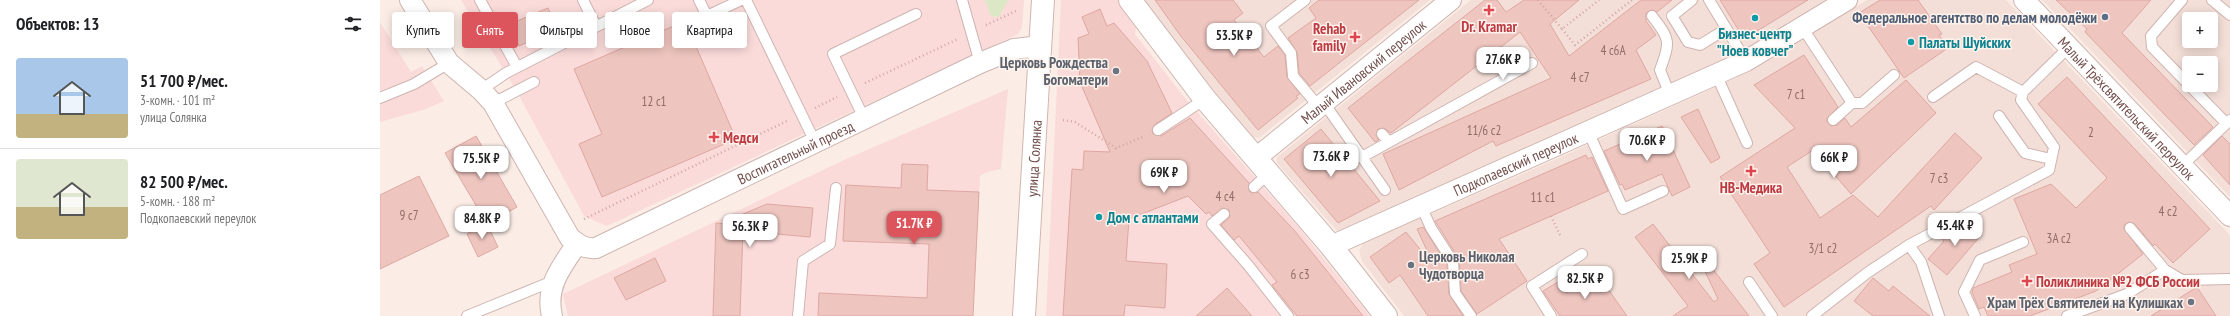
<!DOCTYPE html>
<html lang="ru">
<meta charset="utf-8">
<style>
body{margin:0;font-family:"PT Sans Narrow",sans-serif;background:#f6f6f6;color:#202124;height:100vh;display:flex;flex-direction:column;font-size:15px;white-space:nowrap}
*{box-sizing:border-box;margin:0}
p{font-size:13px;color:#757577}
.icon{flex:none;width:22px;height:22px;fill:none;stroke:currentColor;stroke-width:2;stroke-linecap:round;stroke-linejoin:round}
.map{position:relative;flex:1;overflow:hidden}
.sheet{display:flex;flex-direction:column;background:#fff;width:380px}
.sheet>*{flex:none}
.hud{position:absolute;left:12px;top:12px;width:380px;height:36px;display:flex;gap:8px}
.fabs{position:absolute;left:1802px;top:12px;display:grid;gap:8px}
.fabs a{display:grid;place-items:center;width:36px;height:36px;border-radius:4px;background:#fff;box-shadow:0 2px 10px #0003;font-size:20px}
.price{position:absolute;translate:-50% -34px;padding:0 9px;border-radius:8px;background:#fff;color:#222;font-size:13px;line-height:26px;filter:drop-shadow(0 1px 2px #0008)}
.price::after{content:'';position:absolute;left:50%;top:24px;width:12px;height:9px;margin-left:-6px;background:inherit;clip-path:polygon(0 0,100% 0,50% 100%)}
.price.selected{background:#dc545c;color:#fff}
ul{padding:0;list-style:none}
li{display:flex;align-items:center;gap:12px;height:100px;padding:0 16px}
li+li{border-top:1px solid #e0e0e0}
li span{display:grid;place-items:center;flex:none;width:112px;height:80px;border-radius:4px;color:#555}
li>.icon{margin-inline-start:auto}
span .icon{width:48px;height:48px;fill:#fffc;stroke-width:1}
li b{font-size:17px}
h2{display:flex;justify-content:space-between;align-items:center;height:48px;padding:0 16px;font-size:17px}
.pill{padding:0 14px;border-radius:4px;background:#fff;box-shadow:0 2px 10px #0003;font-size:14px;line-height:36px}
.pill.selected{background:#dc545c;color:#fff}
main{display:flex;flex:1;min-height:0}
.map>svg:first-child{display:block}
.residential{fill:#f4dfd8;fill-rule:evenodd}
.commercial{fill:#fadbda}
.green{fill:#dce7c5}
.building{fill:#eec5bf;stroke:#dfa7a1}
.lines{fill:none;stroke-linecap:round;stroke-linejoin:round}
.service-casing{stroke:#ceb4b0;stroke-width:12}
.minor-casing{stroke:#ceb4b0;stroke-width:22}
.tertiary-casing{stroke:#ceb4b0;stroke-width:24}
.secondary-casing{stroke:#d3b5af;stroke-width:24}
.path{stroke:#d3a8a3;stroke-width:2.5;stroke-dasharray:1 3;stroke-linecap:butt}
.service{stroke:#fff;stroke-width:10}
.minor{stroke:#fff;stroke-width:20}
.tertiary{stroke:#fff;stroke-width:22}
.secondary{stroke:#fff;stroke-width:22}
.health-dot{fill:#e0444e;stroke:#fef2ec;stroke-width:1.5}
.service-dot{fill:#5c6f8a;stroke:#fef2ec;stroke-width:1.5}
.culture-dot{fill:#0f9aa8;stroke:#fef2ec;stroke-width:1.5}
.worship-dot{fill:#6b7280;stroke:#fef2ec;stroke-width:1.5}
.labels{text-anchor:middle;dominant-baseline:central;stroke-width:3;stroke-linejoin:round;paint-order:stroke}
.number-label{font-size:13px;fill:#916c69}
.service-label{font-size:15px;font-weight:bold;fill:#4e5e75;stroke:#fef2ec;text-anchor:end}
.health-label{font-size:15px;font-weight:bold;fill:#be3a42;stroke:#fef2ec}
.culture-label{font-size:15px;font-weight:bold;fill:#0d838f;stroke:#fef2ec;text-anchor:start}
.worship-label{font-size:15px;font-weight:bold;fill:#5b616d;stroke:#fef2ec;text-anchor:end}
.street-label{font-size:15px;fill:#724f4c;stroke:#fef2ec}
</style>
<main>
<section class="sheet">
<h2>Объектов: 13<svg class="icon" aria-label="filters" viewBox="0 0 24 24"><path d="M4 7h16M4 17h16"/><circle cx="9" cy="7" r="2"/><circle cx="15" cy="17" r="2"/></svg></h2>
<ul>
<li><span style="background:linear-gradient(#a9c7e8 70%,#c2b280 0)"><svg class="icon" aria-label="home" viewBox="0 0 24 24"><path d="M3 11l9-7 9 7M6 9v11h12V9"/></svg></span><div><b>51 700 ₽/мес.</b><p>3-комн. · 101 m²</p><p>улица Солянка</p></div></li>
<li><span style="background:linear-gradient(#dfe7d0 60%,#c2b280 0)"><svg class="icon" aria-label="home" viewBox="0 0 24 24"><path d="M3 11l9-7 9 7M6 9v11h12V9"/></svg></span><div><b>82 500 ₽/мес.</b><p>5-комн. · 188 m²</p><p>Подкопаевский переулок</p></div></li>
</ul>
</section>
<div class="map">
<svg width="1850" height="316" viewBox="0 0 1850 316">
<rect width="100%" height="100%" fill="#fbede6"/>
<!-- residential -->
<path class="residential" d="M763,0H1050L879,138L873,137L832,90Z
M1091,0H1448L1373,48L962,231L956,230L897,163V157Z
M1487,0H1626L1850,235V316H1024L982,261L979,250L985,241L1024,223L1044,217L1174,160L1358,77Z
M1662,0H1850V197L1701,40ZM1809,19H1831V41H1809ZM1809,63H1831V85H1809Z"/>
<!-- commercial -->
<path class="commercial" d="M81,0H644L642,28L638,34L227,226L204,216L137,92Z
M681,0H737L756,28L755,34L805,98L920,229L990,316H666Z
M0,22L31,72L42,66L64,101L43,110L0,122Z
M628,89L621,169L607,172L600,176L593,316H188L183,294L464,160Z"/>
<!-- green -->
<path class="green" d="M605,0H628L619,17L611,16Z"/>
<!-- building -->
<path class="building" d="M775,0H853L863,13L854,20L884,57L898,46L905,55L907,77L920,94L916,96L918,98L878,130L800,35Z
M939,0H1039L930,86L919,73L917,52L908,38L936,18L929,8Z
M1105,0H1117L1126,12L1144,0H1199L1170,24L1189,56L1261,0H1292L1277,12L1272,10L1266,13V21L1276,35L1256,50L1271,79L1116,146L1113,141L1019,190L1003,154L1171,78L1140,32L1011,133L1004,128L998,129L996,135L999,140L995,142L968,108Z
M1340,0H1428L1364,39Z
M1500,0H1538L1562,34L1559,35L1568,48L1524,78L1479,13Z
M1676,0H1771L1742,33L1833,127L1814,145L1705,32L1707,29Z
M168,8L177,29L139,46L130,24Z
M720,9L727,26L734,23L767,61L792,113L774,125L772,130L773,134L781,136L810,118L869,183V191L872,193L878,192L914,230L983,316H917L892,285L897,282L859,236L854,240L841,225L850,217L849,210L843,208L832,216L829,212L826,214L808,196L749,219L746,261L787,264L785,308L745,305L744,316H683L692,169L703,170L704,151L730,152L700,82L698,38L709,34L702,17Z
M305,21L356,139L222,197L199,144L222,134L194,69Z
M1424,55L1458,107L1447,118V122L1451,126L1457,125L1465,118L1471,127L1526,80L1556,113L1471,194L1433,150L1407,167L1440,218L1473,195L1498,217L1575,133L1602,158L1554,210L1551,206L1404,307L1374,264L1390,253L1340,177L1415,128L1374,85Z
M1687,77L1830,229L1793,263L1775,244L1773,246L1755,224L1749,222L1744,225V229L1763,254L1716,291L1650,316H1608L1604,307L1599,309L1592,292L1593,288L1632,272L1629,265L1657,254L1634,199L1671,184L1696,208L1727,178L1658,104Z
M1318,109L1340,158L1331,163L1301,117Z
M1282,126L1310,187L1292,196L1282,174L1245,190L1242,184L1240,185L1224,151Z
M941,129L1000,201L958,223L904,159Z
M96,136L137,207L107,224L65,153Z
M1842,136L1850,144V185L1823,155Z
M1206,155L1208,159L1212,157L1228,191L1119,239L1147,281L1097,314L1081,291L1079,259L1055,221Z
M522,164L548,165L547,190L599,192L593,316H438L439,293L547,298L549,244L463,241L466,185L521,188Z
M39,176L69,236L0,269V195Z
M387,204L433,208L430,237L363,231L360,316H333L336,223L349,224L363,214Z
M1587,221L1602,234L1567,275L1548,259L1564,241L1559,236Z
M107,224L118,247L98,257L87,234Z
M1273,224L1334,302L1338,299L1323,267L1329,264L1369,316H1293L1308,306L1255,237Z
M1043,227L1067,264L1069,294L1083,316H1048L1020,275L1009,283L990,257L1026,232L1048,259L1050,257L1037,229Z
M275,258L286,281L246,300L234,278Z
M1218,275L1247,316H1180L1163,291L1178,282L1186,293L1208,277L1210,280Z
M1493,278L1509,291L1513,286L1550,316H1493L1474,301Z
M1817,287L1836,316H1771Z
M847,288L872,316H816L823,310Z"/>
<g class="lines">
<defs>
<path id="service" d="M100,0L137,67
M203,0L216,26
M319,0L327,16L361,0
M366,0L435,142
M582,0L600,63
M925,0L891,26L911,53L913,76L939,107
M1312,0L1292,16L1308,42L1320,45L1346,29
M1329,0L1366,61
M1802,0L1771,36L1772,47L1846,123
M1832,0L1850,15
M1272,16C1291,40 1290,42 1280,70L1290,95
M1422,27L1472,103L1453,120
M1336,74L1367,143
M101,90L126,73L268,0
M1553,97L1596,67L1643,92
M0,98L34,84L69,63
M113,103L154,82
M944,103L1005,190
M1472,103H1482L1514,75
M1619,116L1645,153L1671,159
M484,118L453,54L536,14
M778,130L825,99
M1208,131L1243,209L1283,191
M1002,134L1009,142
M982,157L1152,63
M1802,166L1850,120
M874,187L889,173
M1041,206L1051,228L1073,262L1075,293L1091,316
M844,214L832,224L868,265L908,316
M1750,228L1785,270L1802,280L1850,279
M1529,245L1541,262L1559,316
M1369,282L1392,316
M87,316L173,281
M418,316L423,261L450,244L456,188
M1171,316L1152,286L1202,254
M1432,316L1487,273L1529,245L1669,170L1674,147L1641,100L1643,92L1689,47
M1595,316L1584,292L1600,260L1643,242
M1687,316L1747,294L1785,270"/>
<g id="minor">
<path id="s1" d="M30,0L69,63L101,90L113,103L190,238C199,245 205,249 216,248L600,63L634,49L660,46"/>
<path id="s2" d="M1644,0L1850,216"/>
<path id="s3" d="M876,158L1071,0"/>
<path id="s4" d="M951,246L1366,61L1467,0"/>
<path d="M172,316C165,287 181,267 197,244"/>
</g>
<path id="tertiary" d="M750,0L825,99L951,246L1006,316"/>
<g id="secondary">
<path id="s5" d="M644,316L663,0"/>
</g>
</defs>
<!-- service casing -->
<use href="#service" class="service-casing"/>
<!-- minor casing -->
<use href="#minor" class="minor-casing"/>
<!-- tertiary casing -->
<use href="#tertiary" class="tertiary-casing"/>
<!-- secondary casing -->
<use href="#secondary" class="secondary-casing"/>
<!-- path -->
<path class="path" d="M1158,0L1182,29L1219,0
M606,25L636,11
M1182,29L1195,45L1252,0
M485,83L578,39
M435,108L457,97
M683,120L695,122L736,148L765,136
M1171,216L1180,235
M204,219L407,121"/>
<!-- service -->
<use href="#service" class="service"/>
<!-- minor -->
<use href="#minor" class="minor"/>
<!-- tertiary -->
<use href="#tertiary" class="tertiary"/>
<!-- secondary -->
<use href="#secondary" class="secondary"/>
</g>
<!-- markers -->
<g class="health-dot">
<path d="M1107 4h4v4h4v4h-4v4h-4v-4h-4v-4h4z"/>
<path d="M973 31h4v4h4v4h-4v4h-4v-4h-4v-4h4z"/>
<path d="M332 131h4v4h4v4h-4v4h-4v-4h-4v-4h4z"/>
<path d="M1369 165h4v4h4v4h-4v4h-4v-4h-4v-4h4z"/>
<path d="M1645 275h4v4h4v4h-4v4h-4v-4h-4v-4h4z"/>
</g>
<circle class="service-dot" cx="1725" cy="17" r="4"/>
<g class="culture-dot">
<circle cx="1375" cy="18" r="4"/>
<circle cx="1531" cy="42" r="4"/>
<circle cx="719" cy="217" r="4"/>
</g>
<g class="worship-dot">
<circle cx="736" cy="71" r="4"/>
<circle cx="1031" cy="265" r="4"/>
<circle cx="1811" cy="302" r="4"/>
</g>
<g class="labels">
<!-- number labels -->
<g class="number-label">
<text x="1233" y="50">4 с6А</text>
<text x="1200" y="77">4 с7</text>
<text x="1416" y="94">7 с1</text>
<text x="274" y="101">12 с1</text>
<text x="1104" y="130">11/6 с2</text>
<text x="1711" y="132">2</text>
<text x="1559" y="178">7 с3</text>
<text x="845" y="196">4 с4</text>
<text x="1163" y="197">11 с1</text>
<text x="1788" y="211">4 с2</text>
<text x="29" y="215">9 с7</text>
<text x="1679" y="238">3А с2</text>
<text x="1443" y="248">3/1 с2</text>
<text x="920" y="274">6 с3</text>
</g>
<!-- service labels -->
<g class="service-label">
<text x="1717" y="17">Федеральное агентство по делам молодёжи</text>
</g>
<!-- health labels -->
<g class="health-label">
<text x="1109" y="26">Dr. Kramar</text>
<text x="966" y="28" text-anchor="end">Rehab<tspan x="966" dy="17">family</tspan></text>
<text x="343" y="137" text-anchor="start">Медси</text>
<text x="1371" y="187">НВ-Медика</text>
<text x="1656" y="281" text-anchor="start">Поликлиника №2 ФСБ России</text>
</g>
<!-- culture labels -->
<g class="culture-label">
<text x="1375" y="33" text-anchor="middle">Бизнес-центр<tspan x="1375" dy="17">"Ноев ковчег"</tspan></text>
<text x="1539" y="42">Палаты Шуйских</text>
<text x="727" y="217">Дом с атлантами</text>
</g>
<!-- worship labels -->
<g class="worship-label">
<text x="728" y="62">Церковь Рождества<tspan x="728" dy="17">Богоматери</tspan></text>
<text x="1039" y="256" text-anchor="start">Церковь Николая<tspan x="1039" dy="17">Чудотворца</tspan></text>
<text x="1803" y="302">Храм Трёх Святителей на Кулишках</text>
</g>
<!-- street labels -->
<g class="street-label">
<text stroke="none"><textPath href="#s3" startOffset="138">Малый Ивановский переулок</textPath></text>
<text stroke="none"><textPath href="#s2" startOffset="149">Малый Трёхсвятительский переулок</textPath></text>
<text stroke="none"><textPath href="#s1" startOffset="539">Воспитательный проезд</textPath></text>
<text stroke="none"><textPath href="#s5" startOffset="158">улица Солянка</textPath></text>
<text stroke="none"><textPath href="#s4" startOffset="202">Подкопаевский переулок</textPath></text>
</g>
</g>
</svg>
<div class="fabs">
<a>+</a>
<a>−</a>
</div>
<b class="price" style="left:854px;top:57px">53.5K ₽</b>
<b class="price" style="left:1123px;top:81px">27.6K ₽</b>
<b class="price" style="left:1267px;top:162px">70.6K ₽</b>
<b class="price" style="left:951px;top:178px">73.6K ₽</b>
<b class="price" style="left:1454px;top:179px">66K ₽</b>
<b class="price" style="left:101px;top:180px">75.5K ₽</b>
<b class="price" style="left:784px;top:194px">69K ₽</b>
<b class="price" style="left:102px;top:240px">84.8K ₽</b>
<b class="price selected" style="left:534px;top:245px">51.7K ₽</b>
<b class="price" style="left:1575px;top:247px">45.4K ₽</b>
<b class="price" style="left:370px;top:248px">56.3K ₽</b>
<b class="price" style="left:1309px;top:280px">25.9K ₽</b>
<b class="price" style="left:1205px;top:300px">82.5K ₽</b>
<div class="hud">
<a class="pill">Купить</a>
<a class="pill selected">Снять</a>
<a class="pill">Фильтры</a>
<a class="pill">Новое</a>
<a class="pill">Квартира</a>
</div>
</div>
</main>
